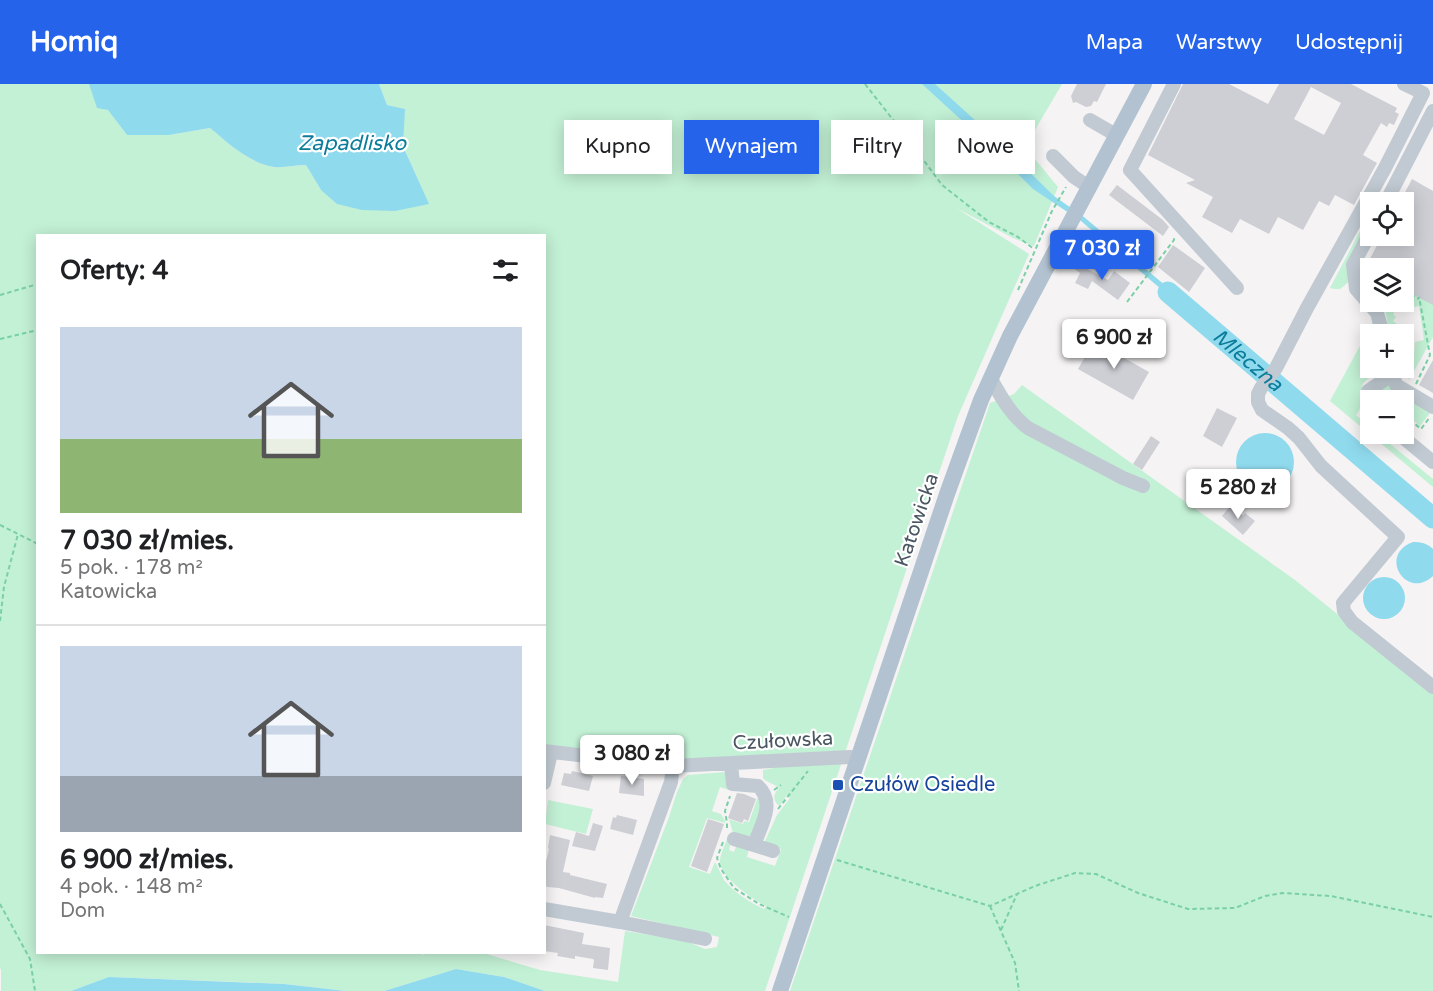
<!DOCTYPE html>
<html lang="pl">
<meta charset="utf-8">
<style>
body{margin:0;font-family:"Varela Round",sans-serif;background:#f6f6f6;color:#202124;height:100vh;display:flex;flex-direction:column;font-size:22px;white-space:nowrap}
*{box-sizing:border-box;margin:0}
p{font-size:20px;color:#757577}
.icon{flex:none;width:33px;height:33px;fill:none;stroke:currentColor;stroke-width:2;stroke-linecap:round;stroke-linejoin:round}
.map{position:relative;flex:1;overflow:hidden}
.drawer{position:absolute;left:36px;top:150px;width:510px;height:720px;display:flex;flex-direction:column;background:#fff;border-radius:0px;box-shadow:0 3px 15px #0003}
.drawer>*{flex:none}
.hud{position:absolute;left:564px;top:36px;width:570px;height:54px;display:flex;gap:12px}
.tools{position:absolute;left:1360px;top:108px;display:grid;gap:12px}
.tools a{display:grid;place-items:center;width:54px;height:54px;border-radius:0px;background:#fff;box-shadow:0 3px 15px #0003;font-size:30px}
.price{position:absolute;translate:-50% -51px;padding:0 14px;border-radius:6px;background:#fff;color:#222;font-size:20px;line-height:39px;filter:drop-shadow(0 2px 3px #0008)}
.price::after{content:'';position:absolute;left:50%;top:36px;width:18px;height:14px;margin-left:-9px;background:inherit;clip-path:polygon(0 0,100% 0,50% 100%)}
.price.active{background:#2563eb;color:#fff}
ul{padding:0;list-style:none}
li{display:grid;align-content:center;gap:12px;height:318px;padding:0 24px}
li+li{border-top:2px solid #e0e0e0}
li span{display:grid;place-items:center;height:186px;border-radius:0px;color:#555}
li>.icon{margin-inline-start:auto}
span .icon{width:108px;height:108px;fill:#fffc;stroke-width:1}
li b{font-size:26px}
h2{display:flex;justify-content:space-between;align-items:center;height:72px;padding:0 24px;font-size:26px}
.tag{padding:0 21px;border-radius:0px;background:#fff;box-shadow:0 3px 15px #0003;font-size:21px;line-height:54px}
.tag.active{background:#2563eb;color:#fff}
header{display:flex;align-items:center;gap:36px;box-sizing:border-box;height:84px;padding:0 30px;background:#2563eb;color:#fff}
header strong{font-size:28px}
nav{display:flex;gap:33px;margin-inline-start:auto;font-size:21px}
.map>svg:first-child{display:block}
.green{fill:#c3f1d5;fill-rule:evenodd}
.water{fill:#90daee}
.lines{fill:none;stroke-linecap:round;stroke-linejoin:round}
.river{stroke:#90daee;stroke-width:21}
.building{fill:#cdcfd5;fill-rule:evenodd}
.path{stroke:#7ad0a6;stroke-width:2;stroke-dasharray:4.5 3;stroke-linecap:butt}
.minor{stroke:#c1cad2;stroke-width:14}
.major{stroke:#b3c2d1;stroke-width:16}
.transit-dot{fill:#1a4fb4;stroke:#fff;stroke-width:2}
.labels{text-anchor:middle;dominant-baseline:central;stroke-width:4.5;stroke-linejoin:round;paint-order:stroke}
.street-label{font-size:20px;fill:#4a5661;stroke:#fff}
.transit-label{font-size:20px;fill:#164399;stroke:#fff;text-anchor:start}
.water-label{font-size:21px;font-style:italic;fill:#0c7c9b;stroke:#fff}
</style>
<header>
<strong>Homiq</strong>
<nav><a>Mapa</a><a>Warstwy</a><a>Udostępnij</a></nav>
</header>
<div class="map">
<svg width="1433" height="907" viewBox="0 0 1433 907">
<rect width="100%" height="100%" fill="#f5f3f3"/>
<!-- green -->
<path class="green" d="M0,0H89L127,51H169L210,44C228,59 249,79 274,83C284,84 296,81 306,81L321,106L428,119L403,61L404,25L387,21L379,0H1062L1025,63L1058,103L1034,162L1013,154L956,124L1029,170L958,332L765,907H545L504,893L456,885L384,907H346L284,900L110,893L71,907H1V886L0,884ZM38,152H544L545,663L676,676L774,673V684L763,686V694C766,698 773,699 779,704C774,709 772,715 778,721H780L787,711L790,714L777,731L765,757L766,758L781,765L775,782L747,773L749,764L737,760L734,768L729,766L732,755L729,754L727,755C725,762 719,772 720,779C723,795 752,815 766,822L764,825C751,819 733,808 724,796C721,790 718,783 715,778L710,790L689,783L707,734L725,739V737L721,730L712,727L720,703L729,706L726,688L688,691L683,695L677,708L669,733L631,832L719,853L717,863L705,865L686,857L625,847L618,898L540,886L480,868H430L422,871L421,868H38Z
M1371,126V140L1349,180L1348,198L1344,202L1340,205H1335L1330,204Z
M1405,206L1433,220V253L1409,296L1405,283L1414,271L1415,258L1424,256L1419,222L1414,223Z
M1387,218H1401L1402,224L1400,225L1395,221L1393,225L1395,227L1393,230L1396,233L1393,237L1397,240L1394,243L1397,245L1394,249L1396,250H1389L1385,222Z
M1374,236L1376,250H1371V284H1379C1375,292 1365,294 1362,302C1358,314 1365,320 1356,331L1371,344V350H1378L1433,395V403L1330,317Z
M1022,301L1295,496L1433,607V907H790L990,319L1014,310Z
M1383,301H1390L1405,312C1399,316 1393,319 1387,314L1385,316H1375L1374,311L1376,306Z
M1409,317L1430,329L1420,342L1404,329V319Z
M759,710L763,717L752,752L747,753L733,749L729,735L743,740L744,737L749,738Z
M548,716L593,725L586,750L545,740Z"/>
<!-- water -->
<path class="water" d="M89,0H379L387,21L405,25L403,62L429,120L395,127L362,126L337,120L321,106L306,81C296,81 284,84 274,83C249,79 228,59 210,44L169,51H127L108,26L97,24Z
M922,0H935L986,46L1054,112L1084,133L1192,224L1188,228L1081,137L1033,105L993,65Z
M1236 378a29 29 0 1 1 58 0a29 29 0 1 1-58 0Z
M1413,458C1421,458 1427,459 1433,465V492C1407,517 1377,471 1413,458Z
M1363 514a21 21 0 1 1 42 0a21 21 0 1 1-42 0Z
M456,885L504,893L545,907H384Z
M109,893L284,900L346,907H71Z"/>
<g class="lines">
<!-- river -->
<path class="river" id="s1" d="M1168,208L1433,434"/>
</g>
<!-- building -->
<path class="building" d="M1077,0H1106L1097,18L1094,17L1091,22L1086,23L1076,18L1073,19L1071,12Z
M1183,0H1229L1268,20L1279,0H1351L1397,24L1395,28L1399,30L1394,41L1389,39L1387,43L1381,39L1363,71L1377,79L1354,121L1335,111L1329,122L1319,117L1303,146L1278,133L1269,150L1240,135L1232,149L1202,133L1213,113L1186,99L1195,96L1148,71ZM1311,3L1341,19L1324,51L1294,35Z
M1412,95L1433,107V221L1404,206V184H1365L1382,152H1404V118H1400Z
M1117,101L1163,136L1169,143L1163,152L1109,111Z
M1173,161L1205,184L1189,208L1158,183Z
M1076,179L1108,196L1114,187L1130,199L1118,216L1092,197L1088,205L1075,199L1080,189L1073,184Z
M1094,257L1149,288L1133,316L1078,285Z
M1433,276V309L1419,301Z
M1217,324L1237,334L1222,363L1203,352Z
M1151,352L1160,358L1142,386L1133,380Z
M1231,421L1243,432L1245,429L1255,437L1243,451L1222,432Z
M572,687L593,692L589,707L561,701L564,689L571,690Z
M621,692L644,695V712L619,709Z
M737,709L744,710L756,715L748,737L744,735L742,739L728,734Z
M617,731L637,736L633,751L610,745L613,733L616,734Z
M708,735L724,740L707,788L691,782Z
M593,739L603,742L595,767L572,762L576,748L589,752Z
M550,751L570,756L563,788L570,789V791L607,800L603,814L595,813V814L559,804L547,803L544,800V786L549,765L548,764Z
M544,841L584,849L582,860L610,864L608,886L593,884L594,876L593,875L575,872V875L557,872L558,869L544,867Z"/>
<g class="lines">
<!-- path -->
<path class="path" d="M865,0L905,51L942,101L989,138L1018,153L1034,165
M1018,206L1052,127L1066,103
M1404,207L1419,215
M0,211L38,200
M1127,218L1174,156V153
M0,255L38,246
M1416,300L1430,271L1419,213
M1404,331L1421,345L1430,333
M0,441L38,460
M0,537L4,503L18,450
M774,706L781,701
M778,725L808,687
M727,744V739L725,727L730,712
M723,758L717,774L721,785L734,804L759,820L789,833
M837,776L990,822L1035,802L1075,789L1096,790L1138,809L1188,825L1235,824L1265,812L1282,809L1331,812L1433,833
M0,820L30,875L35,907
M990,822L1015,879L1019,907
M1001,846L1017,810"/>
<!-- minor -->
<path class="minor" d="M1174,0L1130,86L1237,204
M1404,0L1423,9L1385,84L1307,224L1276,284L1261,304L1258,310V318L1262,326L1288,344L1299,354L1321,382L1398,453L1343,519L1344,527L1352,538L1433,603
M1090,36L1116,51
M1053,72L1074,93L1089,103
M1386,118L1433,27
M1371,147L1353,181L1356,205L1377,229L1383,250
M1391,284L1396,301L1433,323
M991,295C1001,313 1011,331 1028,344L1123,394L1143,402
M1371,322L1368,307L1393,290
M1399,350L1433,378
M544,667L673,682L850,673L859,674
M731,679L733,700L758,702C776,719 761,741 754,761L773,767
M544,699L551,669
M734,755L754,761
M544,825L620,838L671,698L673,682
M620,838L705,855"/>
<!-- major -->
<path class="major" d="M780,907L947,410L981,316L1010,252L1144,0"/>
</g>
<!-- markers -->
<rect class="transit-dot" x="832" y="695" width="12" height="12" rx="3"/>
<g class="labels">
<!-- street labels -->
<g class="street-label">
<text transform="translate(917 436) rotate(-71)">Katowicka</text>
<text transform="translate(783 657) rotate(-3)">Czułowska</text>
</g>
<!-- transit labels -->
<g class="transit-label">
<text x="850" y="701">Czułów Osiedle</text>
</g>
<!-- water labels -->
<g class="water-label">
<text x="352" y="59">Zapadlisko</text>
<text stroke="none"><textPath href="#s1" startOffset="105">Mleczna</textPath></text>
</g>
</g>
</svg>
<div class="tools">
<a><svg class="icon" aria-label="locate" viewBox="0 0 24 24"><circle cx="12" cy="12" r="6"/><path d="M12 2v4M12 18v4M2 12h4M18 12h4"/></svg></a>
<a><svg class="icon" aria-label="layers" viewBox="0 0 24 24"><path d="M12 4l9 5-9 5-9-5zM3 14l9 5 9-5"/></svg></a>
<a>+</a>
<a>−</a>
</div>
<b class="price active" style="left:1102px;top:197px">7 030 zł</b>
<b class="price" style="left:1114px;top:286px">6 900 zł</b>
<b class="price" style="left:1238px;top:436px">5 280 zł</b>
<b class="price" style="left:632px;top:702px">3 080 zł</b>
<div class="hud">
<a class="tag">Kupno</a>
<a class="tag active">Wynajem</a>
<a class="tag">Filtry</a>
<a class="tag">Nowe</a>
</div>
<section class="drawer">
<h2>Oferty: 4<svg class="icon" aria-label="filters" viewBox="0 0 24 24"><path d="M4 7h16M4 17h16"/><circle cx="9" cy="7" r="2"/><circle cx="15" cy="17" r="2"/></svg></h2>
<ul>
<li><span style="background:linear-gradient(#c9d6e8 60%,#8fb573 0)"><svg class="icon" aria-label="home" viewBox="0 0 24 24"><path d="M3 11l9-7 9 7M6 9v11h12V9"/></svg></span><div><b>7 030 zł/mies.</b><p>5 pok. · 178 m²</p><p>Katowicka</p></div></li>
<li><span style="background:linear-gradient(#c9d6e8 70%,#9aa5b1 0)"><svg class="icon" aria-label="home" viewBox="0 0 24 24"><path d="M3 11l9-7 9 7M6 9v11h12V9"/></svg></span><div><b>6 900 zł/mies.</b><p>4 pok. · 148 m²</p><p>Dom</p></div></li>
</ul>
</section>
</div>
